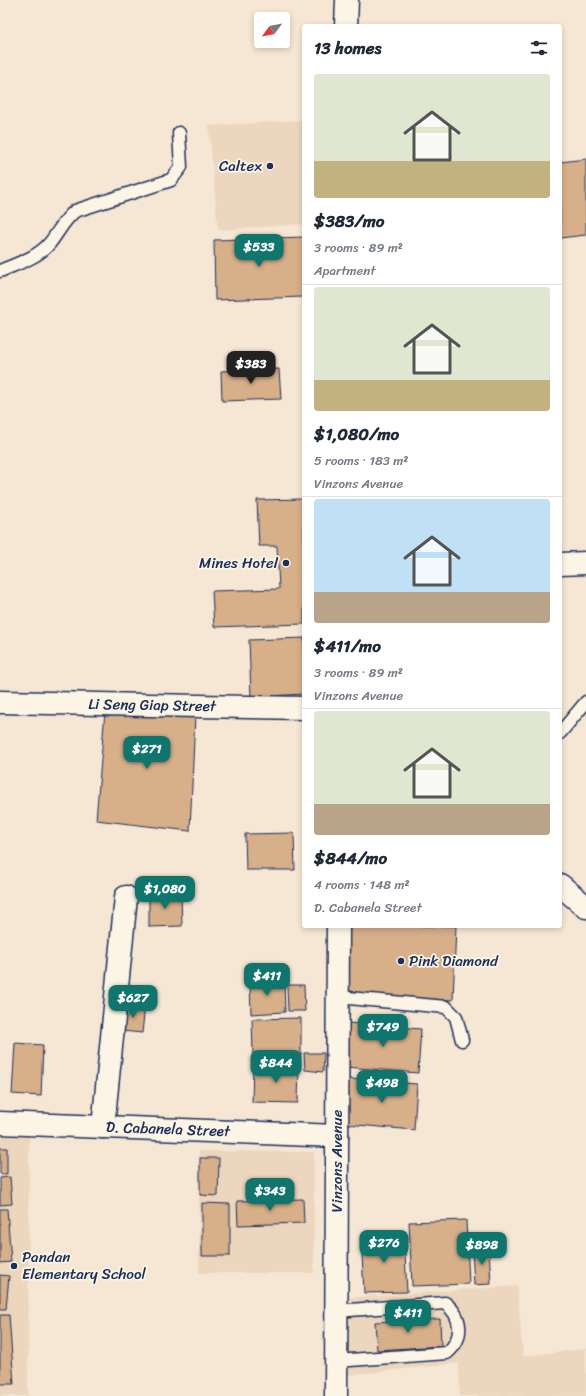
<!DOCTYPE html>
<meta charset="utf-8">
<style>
body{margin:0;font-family:Sriracha,sans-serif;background:#f2f2f3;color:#1f2937;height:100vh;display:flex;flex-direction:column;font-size:15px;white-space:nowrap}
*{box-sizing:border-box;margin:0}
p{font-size:13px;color:#747a83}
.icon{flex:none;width:22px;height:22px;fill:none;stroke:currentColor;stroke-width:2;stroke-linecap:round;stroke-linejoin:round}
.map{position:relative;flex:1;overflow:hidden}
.side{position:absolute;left:302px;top:24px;width:260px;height:904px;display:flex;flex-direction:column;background:#fff;border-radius:4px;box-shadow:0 2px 6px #0003}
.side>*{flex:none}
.needle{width:26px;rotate:238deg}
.fabs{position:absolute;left:254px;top:12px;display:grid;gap:8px}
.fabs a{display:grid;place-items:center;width:36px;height:36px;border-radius:4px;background:#fff;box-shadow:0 2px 6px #0003;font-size:20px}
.price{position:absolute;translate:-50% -34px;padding:0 9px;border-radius:8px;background:#0f766e;color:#fff;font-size:13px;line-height:26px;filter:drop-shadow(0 1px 2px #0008)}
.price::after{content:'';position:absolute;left:50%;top:24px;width:12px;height:9px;margin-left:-6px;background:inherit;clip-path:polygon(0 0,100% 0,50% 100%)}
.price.on{background:#222;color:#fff}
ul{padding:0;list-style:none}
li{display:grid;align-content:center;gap:8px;height:212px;padding:0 12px}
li+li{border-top:1px solid #e0e1e3}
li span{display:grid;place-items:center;height:124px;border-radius:4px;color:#555}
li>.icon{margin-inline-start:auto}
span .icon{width:72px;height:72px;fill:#fffc;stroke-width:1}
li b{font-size:17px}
h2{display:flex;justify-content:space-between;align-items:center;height:48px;padding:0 12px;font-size:17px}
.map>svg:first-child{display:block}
.built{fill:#ecd6bd}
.building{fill:#d7af89;stroke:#1b2f5e}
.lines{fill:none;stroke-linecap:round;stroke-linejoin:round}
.service-casing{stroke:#1b2f5e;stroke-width:15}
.minor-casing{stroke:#1b2f5e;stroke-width:25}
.tertiary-casing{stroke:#1b2f5e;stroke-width:25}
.secondary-casing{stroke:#1b2f5e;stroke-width:25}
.primary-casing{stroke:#1b2f5e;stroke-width:25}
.service{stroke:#fcf5e5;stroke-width:12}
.minor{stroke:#fcf5e5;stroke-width:22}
.tertiary{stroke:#fcf5e5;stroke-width:22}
.secondary{stroke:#fcf5e5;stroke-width:22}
.primary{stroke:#fcf5e5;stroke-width:22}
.poi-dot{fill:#1b2f5e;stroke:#fcf5e5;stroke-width:1.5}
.labels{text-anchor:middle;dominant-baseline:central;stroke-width:3.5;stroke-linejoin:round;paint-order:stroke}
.poi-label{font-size:15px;fill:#1b2f5e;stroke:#fcf5e5;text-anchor:end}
.street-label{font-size:15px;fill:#1b2f5e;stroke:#fcf5e5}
</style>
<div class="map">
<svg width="586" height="1396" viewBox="0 0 586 1396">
<rect width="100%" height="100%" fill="#f5e7d3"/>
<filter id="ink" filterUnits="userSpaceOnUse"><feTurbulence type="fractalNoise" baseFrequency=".025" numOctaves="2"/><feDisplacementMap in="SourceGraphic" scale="8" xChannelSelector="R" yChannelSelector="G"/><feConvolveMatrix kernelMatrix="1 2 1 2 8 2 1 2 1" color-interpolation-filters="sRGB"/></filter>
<g filter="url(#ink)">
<!-- built -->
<path class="built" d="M304,120V224L218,230L209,126Z
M0,1136H29L28,1396H0Z
M199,1151L314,1152V1273H199Z
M517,1286L523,1356L586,1349V1396H460L459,1363L347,1375L343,1298Z"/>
<!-- building -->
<path class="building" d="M586,159V235L560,238V162Z
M304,237V297L215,300L214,240Z
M279,369L281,399L222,401L221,371Z
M304,499V624L214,627L212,591L279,589L277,546H259L257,500Z
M304,638V694L251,697L249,640Z
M105,711L195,716L190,831L96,820Z
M294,833L295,870H246L245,834Z
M149,894H181L182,926L149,927Z
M349,926H456L453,1000L346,996Z
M284,981L285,1012L251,1014L250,982Z
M287,985H304L305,1011H288Z
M124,1005L145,1006L142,1033L122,1031Z
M301,1018V1055H253L252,1019Z
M348,1023L421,1029L418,1073L345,1067Z
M15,1043L43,1045L41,1096L12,1094Z
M304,1053H324L323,1072L305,1070Z
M253,1065L299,1066L298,1103L252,1102Z
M349,1079L417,1084L414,1130L346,1124Z
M0,1148H7V1174H0Z
M200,1158H219L218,1196L200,1195Z
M10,1177L12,1204L0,1205V1178Z
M303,1199L304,1223L238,1225L237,1201Z
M202,1203L230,1204V1256H202Z
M0,1209H7L11,1262L0,1263Z
M466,1220L469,1284L412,1286L409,1222Z
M404,1234L407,1292L364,1293L361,1236Z
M489,1248L491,1284L474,1285L472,1249Z
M0,1275L9,1276L6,1309H0Z
M0,1315H9L14,1384H0Z
M440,1319L441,1346L377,1350L375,1322Z"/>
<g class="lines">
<defs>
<path id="service" d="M0,271C16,264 37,258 49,244C59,232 62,222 75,211L171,180L181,167L179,133
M560,733L586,702
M338,997L446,1007L456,1017L462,1040
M336,1361L447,1353C464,1338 463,1317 445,1303L336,1311"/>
<path id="minor" d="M0,702L304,708
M103,1127L126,897"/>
<path id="tertiary" d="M560,564L586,563
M0,1123L337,1136"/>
<path id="secondary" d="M560,885L586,907"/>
<path id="primary" d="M346,26L347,0
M336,1396L338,926"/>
</defs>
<!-- service casing -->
<use href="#service" class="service-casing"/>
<!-- minor casing -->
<use href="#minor" class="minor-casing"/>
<!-- tertiary casing -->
<use href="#tertiary" class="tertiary-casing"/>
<!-- secondary casing -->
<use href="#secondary" class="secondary-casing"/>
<!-- primary casing -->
<use href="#primary" class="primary-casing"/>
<!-- service -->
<use href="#service" class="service"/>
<!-- minor -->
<use href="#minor" class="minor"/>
<!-- tertiary -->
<use href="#tertiary" class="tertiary"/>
<!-- secondary -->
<use href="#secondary" class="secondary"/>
<!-- primary -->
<use href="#primary" class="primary"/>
</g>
</g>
<!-- markers -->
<g class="poi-dot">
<circle cx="270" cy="166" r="4"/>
<circle cx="286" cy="563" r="4"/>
<circle cx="401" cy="961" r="4"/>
<circle cx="14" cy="1266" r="4"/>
</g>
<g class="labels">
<!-- poi labels -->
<g class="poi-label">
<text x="262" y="166">Caltex</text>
<text x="278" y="563">Mines Hotel</text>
<text x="409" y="961" text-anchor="start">Pink Diamond</text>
<text x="22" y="1257" text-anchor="start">Pandan<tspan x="22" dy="17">Elementary School</tspan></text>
</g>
<!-- street labels -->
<g class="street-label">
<text transform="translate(152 705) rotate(1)">Li Seng Giap Street</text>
<text transform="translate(168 1129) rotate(2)">D. Cabanela Street</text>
<text transform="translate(337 1161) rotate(-90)">Vinzons Avenue</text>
</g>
</g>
</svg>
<div class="fabs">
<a><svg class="needle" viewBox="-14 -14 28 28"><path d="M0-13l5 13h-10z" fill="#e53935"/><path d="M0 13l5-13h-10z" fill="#747a83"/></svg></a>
</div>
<b class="price" style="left:259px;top:268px">$533</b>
<b class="price on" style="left:251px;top:385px">$383</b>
<b class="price" style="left:147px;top:770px">$271</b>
<b class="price" style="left:165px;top:910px">$1,080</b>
<b class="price" style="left:267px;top:997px">$411</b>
<b class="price" style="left:133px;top:1019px">$627</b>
<b class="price" style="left:383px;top:1048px">$749</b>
<b class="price" style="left:276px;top:1084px">$844</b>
<b class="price" style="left:382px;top:1104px">$498</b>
<b class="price" style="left:270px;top:1212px">$343</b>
<b class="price" style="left:384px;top:1264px">$276</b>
<b class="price" style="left:482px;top:1266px">$898</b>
<b class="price" style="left:408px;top:1334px">$411</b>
<section class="side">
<h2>13 homes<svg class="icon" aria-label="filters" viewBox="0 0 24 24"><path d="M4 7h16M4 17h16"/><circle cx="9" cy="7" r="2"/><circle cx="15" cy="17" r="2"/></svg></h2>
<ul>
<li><span style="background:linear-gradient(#dfe7d0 70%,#c2b280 0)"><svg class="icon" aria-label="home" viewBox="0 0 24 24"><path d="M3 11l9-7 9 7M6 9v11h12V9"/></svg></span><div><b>$383/mo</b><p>3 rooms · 89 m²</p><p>Apartment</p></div></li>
<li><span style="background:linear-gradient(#dfe7d0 75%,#c2b280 0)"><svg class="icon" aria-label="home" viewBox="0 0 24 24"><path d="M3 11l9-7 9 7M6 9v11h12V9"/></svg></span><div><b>$1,080/mo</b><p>5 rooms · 183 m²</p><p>Vinzons Avenue</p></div></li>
<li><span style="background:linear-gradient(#bfe0f5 75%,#b9a48a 0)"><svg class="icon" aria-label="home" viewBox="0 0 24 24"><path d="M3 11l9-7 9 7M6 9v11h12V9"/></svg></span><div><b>$411/mo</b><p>3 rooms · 89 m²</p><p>Vinzons Avenue</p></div></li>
<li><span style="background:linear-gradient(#dfe7d0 75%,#b9a48a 0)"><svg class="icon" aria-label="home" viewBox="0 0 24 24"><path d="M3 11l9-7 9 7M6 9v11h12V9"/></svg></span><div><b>$844/mo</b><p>4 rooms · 148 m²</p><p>D. Cabanela Street</p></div></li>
</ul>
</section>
</div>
